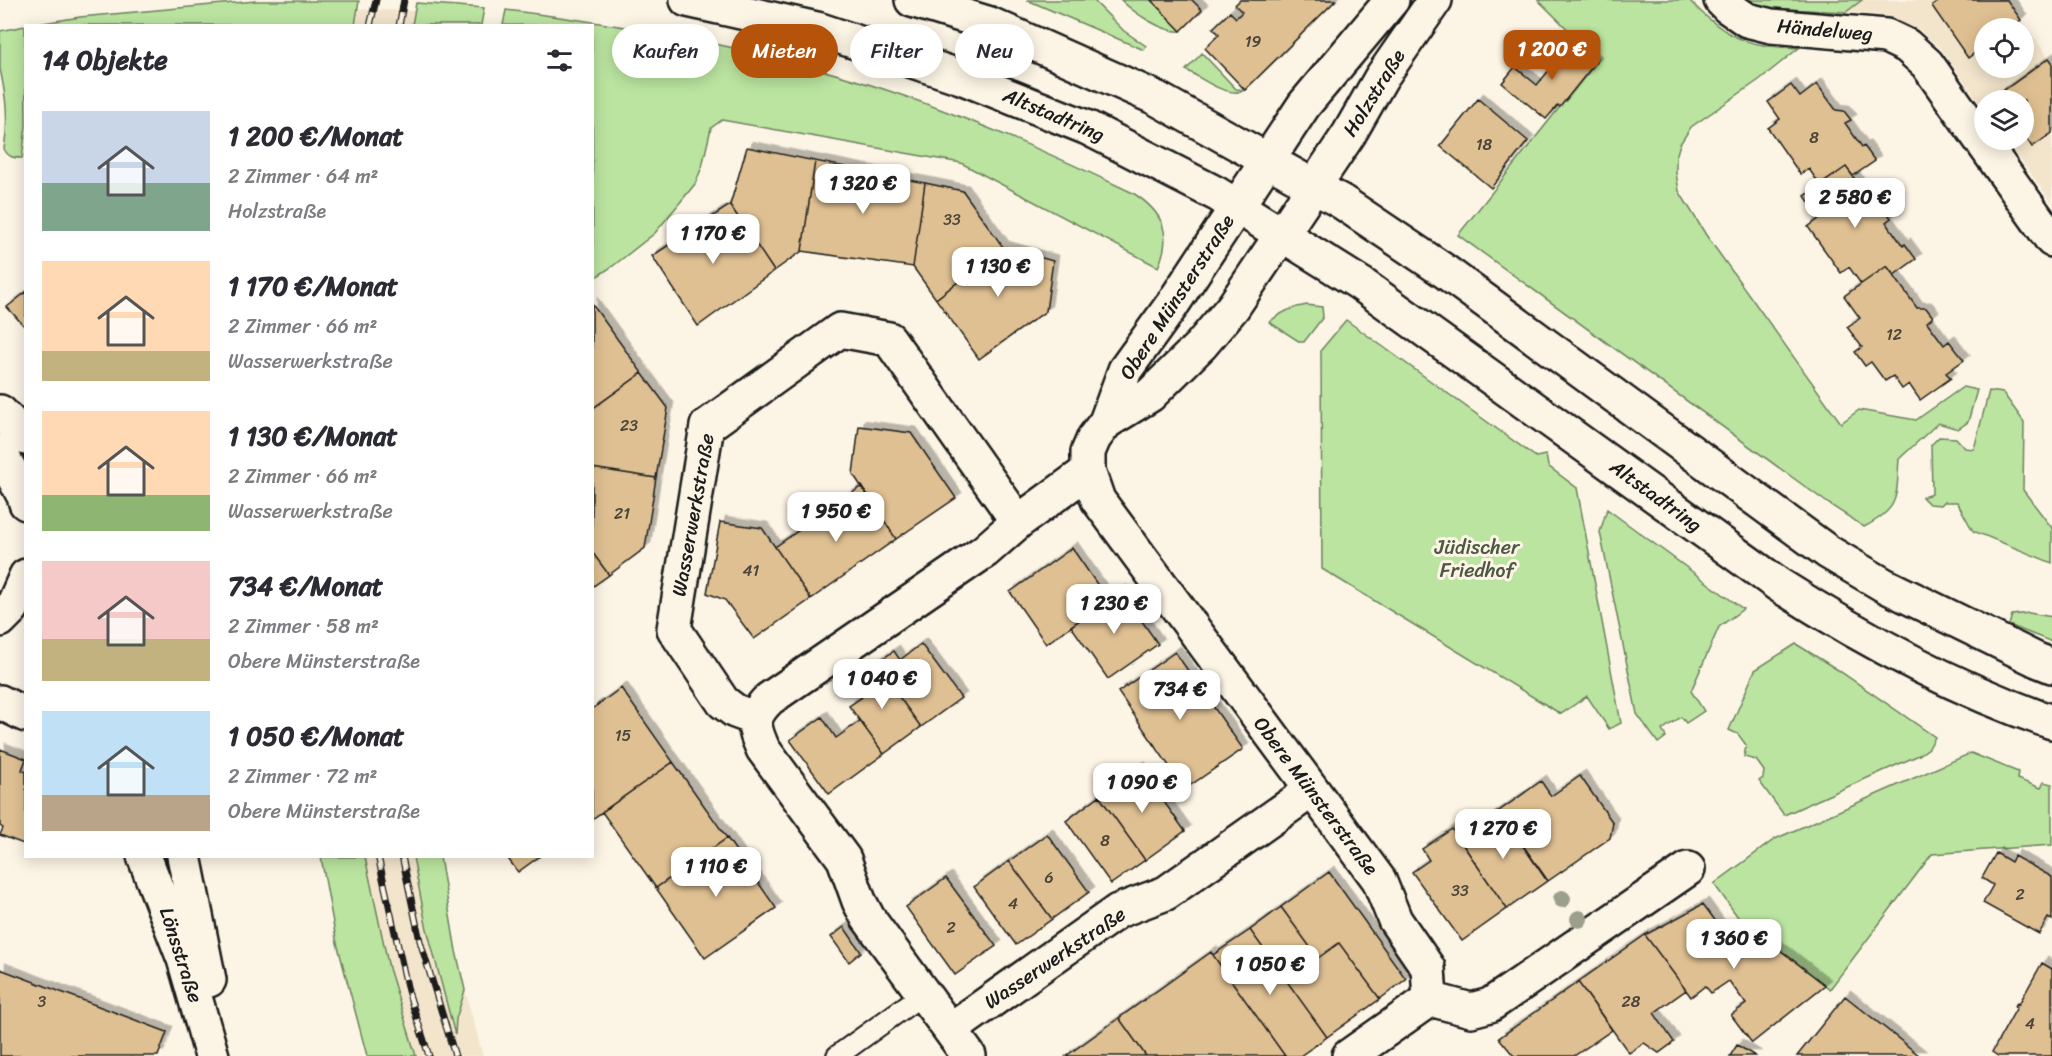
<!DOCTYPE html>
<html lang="de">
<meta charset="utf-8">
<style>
body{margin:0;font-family:Sriracha,sans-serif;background:#f2f2f3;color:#2b2b33;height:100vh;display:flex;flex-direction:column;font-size:22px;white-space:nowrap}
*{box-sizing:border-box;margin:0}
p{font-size:20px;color:#7c7c81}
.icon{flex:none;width:33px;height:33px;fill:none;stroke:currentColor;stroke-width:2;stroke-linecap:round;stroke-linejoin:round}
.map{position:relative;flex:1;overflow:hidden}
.panel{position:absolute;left:24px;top:24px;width:570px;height:834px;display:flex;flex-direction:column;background:#fff;border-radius:0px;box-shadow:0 3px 15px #0003}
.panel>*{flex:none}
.guide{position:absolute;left:612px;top:24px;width:570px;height:54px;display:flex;gap:12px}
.controls{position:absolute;left:1974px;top:18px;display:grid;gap:12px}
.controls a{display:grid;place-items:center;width:60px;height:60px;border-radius:50%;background:#fff;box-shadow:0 3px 15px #0003;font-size:30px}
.price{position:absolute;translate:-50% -51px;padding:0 14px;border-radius:12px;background:#fff;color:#222;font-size:20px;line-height:39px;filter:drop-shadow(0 2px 3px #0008)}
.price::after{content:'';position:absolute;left:50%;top:36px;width:18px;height:14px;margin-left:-9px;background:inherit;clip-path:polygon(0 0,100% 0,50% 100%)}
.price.active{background:#b45309;color:#fff}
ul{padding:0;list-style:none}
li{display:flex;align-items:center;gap:18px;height:150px;padding:0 18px}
li span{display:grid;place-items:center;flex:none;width:168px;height:120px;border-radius:0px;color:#555}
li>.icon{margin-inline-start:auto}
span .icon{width:72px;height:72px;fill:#fffc;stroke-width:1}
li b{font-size:26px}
h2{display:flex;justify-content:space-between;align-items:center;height:72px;padding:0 18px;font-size:26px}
.chip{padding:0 21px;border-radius:27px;background:#fff;box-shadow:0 3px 15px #0003;font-size:21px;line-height:54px}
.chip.active{background:#b45309;color:#fff}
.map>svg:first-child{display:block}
.built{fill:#f3e5cc;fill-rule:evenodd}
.green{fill:#bbe4a0;stroke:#6c805e;stroke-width:1.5}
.building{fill:#dfc092;stroke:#1c1c1c;stroke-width:1.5;filter:url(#shadow)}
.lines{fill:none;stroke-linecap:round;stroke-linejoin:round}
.service-casing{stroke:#1c1c1c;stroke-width:24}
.minor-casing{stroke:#1c1c1c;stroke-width:38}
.tertiary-casing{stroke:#1c1c1c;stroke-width:38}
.secondary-casing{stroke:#1c1c1c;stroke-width:38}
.service{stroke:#fcf5e5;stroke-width:20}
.minor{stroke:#fcf5e5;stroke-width:33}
.tertiary{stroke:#fcf5e5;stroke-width:33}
.secondary{stroke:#fcf5e5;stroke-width:33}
.rail-casing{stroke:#1c1c1c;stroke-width:7}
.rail{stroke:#fcf5e5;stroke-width:4.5;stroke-dasharray:14;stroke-linecap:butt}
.tree{fill:#9b9f8c}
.labels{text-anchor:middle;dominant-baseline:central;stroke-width:6;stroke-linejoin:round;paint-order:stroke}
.number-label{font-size:16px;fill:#4d453a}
.street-label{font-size:20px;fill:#1c1c1c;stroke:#fcf5e5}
.park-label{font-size:20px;fill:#4c5844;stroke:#fcf5e5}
</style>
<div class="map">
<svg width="2052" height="1056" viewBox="0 0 2052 1056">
<defs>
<filter id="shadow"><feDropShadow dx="5.5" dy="-5.5" stdDeviation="0" flood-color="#0004"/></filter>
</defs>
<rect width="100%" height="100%" fill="#fcf5e5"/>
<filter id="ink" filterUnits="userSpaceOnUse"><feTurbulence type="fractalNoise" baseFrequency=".0167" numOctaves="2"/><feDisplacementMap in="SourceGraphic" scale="12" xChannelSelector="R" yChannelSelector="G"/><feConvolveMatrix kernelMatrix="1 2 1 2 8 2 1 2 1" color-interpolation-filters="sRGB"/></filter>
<g filter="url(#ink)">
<!-- built -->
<path class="built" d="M1862,0H2007L2052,62V203L2006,140H2024V100H1984V109L1941,49L1918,29L1887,16L1846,12ZM1984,28H2024V68H1984Z
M358,9L416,11L412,25L355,26Z
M365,857H413L426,925L454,1032L465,990L483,1056H416L389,968Z"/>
<!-- green -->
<path class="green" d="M1027,0H1093L1124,31L1146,46L1144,50Z
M1121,0H1151L1181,31C1163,33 1133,12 1121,0Z
M1538,0H1689C1727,39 1745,46 1799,48L1759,80L1691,127L1680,144L1676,157V173L1679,191L1706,235L1841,423L1859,410L1916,420L1963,387L1977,390L1968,422L1958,429L1938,423L1899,459C1896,497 1901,508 1864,527L1829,504L1458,235L1598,59Z
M1746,0H1862L1846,12L1768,8Z
M256,1H359L355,25H31L80,17Z
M416,3L484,8L481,25H412Z
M506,10C627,25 748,46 865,83C957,112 1046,151 1133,193C1163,212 1173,234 1158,267L961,163L722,120L711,128L702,167L695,184L655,233L613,266L593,279L592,26L503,25Z
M25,26L26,126L22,158C13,158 8,157 4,149C9,121 6,96 0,69C0,57 0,43 0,31Z
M1202,53L1236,89L1245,90C1228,99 1202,78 1186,70Z
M1307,305L1322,307L1323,317L1304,342H1300L1269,322C1281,312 1292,307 1307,305Z
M1346,320L1536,457L1546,455L1548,466L1577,488L1621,723L1609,729L1587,696L1561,714L1322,569L1321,350Z
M1989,391L2003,393L2024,422L2023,490L2052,528V563L1973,531L1957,502H1944L1941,505L1929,504L1922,497L1932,494L1931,445L1939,437L1956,438L1965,448L1974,449Z
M1607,509L1743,609L1719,627L1691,691L1704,711L1686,723L1681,717L1662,730L1666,737L1658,743L1637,714L1600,532Z
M2029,613L2052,617V642L2009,625L2012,615Z
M1796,644L1838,670L1935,737L1929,748L1919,755L1784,815L1759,781L1763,778L1764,771L1756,760L1744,757L1746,745L1738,734L1729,730L1755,670Z
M1971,753L2018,772L2017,779L2041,788L2044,782L2052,784V845L1932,854L1830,989L1740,920L1714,884L1775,839Z
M321,857H365L389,968L416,1056H367L336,939Z
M413,857H440L456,951L465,990L456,1019L455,1035L426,925Z"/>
<!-- building -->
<path class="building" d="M1151,0H1192L1202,10L1181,31Z
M1240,0H1336L1245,90L1205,48L1219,34L1213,28L1230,12L1236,18L1242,12L1235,5Z
M1941,0H2007L2021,20L2010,28H1984V46L1968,58L1932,6Z
M1572,42L1596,62L1560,107L1558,105L1546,119L1502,83L1515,67L1537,85Z
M2049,58L2052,62V133L2032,147L2024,135V100H1999L1996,96Z
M1817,84L1836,110L1844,111L1851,120L1845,123L1862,147L1864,146L1875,161L1853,176L1846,167L1820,185L1809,169L1800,174L1768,128L1780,119L1768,102L1791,85L1800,97Z
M1478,99L1528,141L1491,188L1440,146Z
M747,147L815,161L802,251L774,271L730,205Z
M815,161L925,183L913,267L802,251Z
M1846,167L1877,209H1885L1891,218L1886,222L1903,246L1905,244L1916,259L1894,275L1887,266L1861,284L1849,267L1841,273L1808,227L1820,218L1805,196Z
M925,183L963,191L1003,247L936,299L913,267Z
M730,205L774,271L698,326L652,256Z
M1003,247L1053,261L1046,311L979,359L936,299Z
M1887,266L1917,308H1926L1933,317L1927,322L1944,345L1949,341L1964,360L1946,373L1951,378L1920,400L1909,384L1902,389L1893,376L1885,381L1871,362L1865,366L1855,352L1862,347L1847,327L1860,318L1844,296Z
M26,292V328L7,307Z
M592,304L642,373L592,409Z
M642,373L668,408L656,478L592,468V409Z
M859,426L911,433L956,498L896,539L853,474Z
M592,468L656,478L645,548L609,575L592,552Z
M862,486L896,539L811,599L775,547Z
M720,522L762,528L811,599L754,639L725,600L707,593Z
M1072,548L1108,600L1046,644L1010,592Z
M592,552L609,575L592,587Z
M1121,591L1158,644L1108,679L1071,626Z
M921,644L961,698L921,727L875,664L894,651L900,660Z
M1175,652L1243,749L1185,789L1118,692Z
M875,664L921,727L884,754L849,706L862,697L851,682Z
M621,688L673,762L592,819V709Z
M822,717L836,738L860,721L884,754L829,794L790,740Z
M0,749L26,759L22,770L26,772V845L0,835L3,828L0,826Z
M673,762L727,838L656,888L602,812Z
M1139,767L1185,831L1145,860L1099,796Z
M1580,776L1613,823L1610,838L1548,881L1499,811L1541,781L1551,796Z
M1099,796L1145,860L1111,884L1066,821Z
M1499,811L1547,881L1507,909L1459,839Z
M1452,829L1507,909L1462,941L1412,872L1429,860L1422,849Z
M1047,834L1089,892L1052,919L1009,861Z
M727,838L776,908L705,958L656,888Z
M1996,853L2011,862L2014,856L2052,877V920L2048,918L2039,934L1983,903L1993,885L1982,878Z
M506,856H540L518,872Z
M1009,861L1052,919L1016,945L974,887Z
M1329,872L1406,979L1380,999L1339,943L1318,958L1281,907Z
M946,878L996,946L955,975L906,907Z
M1703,904L1728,938L1741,952L1762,936L1825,985L1752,1043L1731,1015L1746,1004L1729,981L1711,993L1705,986L1691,997L1645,935Z
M1281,907L1318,958L1339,943L1380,999L1327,1037L1250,930Z
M844,927L861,952L849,962L831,937Z
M1250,930L1327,1037L1300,1056H1285L1213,955Z
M1645,935L1686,990L1654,1013L1674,1042L1659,1053L1644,1043L1629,1053L1578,982Z
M1211,952L1213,955L1285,1056H1146L1119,1018Z
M2042,963L2052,969V1056H1998L1992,1052L2017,1007L2015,1006L2017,1003L2019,1004Z
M0,969L167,1032L158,1056H0Z
M1578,982L1612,1030L1574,1056H1514L1499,1038Z
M1845,996L1920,1056H1797Z
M1119,1018L1146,1056H1066Z
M1737,1045L1755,1056H1730Z"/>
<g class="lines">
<defs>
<path id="service" d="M837,1056L923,994"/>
<path id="minor" d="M1392,0L1304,105L1172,305L1125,370L1106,422L1094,438L1088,452V471L1098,500L1379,880L1395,920L1428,968L1430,999
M1721,0L1728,7L1747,20L1771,26L1886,36L1907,46L1927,64L2052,240
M1106,422L1150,395L1201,345L1233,307L1349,134L1381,78L1435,0
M754,718L735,711L723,702L674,629L707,426L840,330L889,339L1018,522
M950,1030L1118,911L1166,893L1312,790
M969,1056L868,918L859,901L844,859L763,749C753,726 750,718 769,699L985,551L1018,522L1088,471
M1349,1056L1430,999L1471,1010L1490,1005L1688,869"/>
<path id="tertiary" d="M0,412L26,438
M0,452L24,496L26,503
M0,620L12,608L26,576
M0,702L26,715
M144,856L184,959L212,1056
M184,856L209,980"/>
<path id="secondary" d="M687,0L817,29L961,77L1088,128L1217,194L1361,284L1779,585C1865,640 1955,689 2052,722
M912,0L990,24L1156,98L1342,202L1443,270L1828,552L1884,585L2037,660L2052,666"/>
</defs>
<!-- service casing -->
<use href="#service" class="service-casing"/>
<!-- minor casing -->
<use href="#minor" class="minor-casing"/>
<!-- tertiary casing -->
<use href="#tertiary" class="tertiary-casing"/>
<!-- secondary casing -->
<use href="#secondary" class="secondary-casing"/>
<!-- service -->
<use href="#service" class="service"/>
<!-- minor -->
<use href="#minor" class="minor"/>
<!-- tertiary -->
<use href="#tertiary" class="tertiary"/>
<!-- secondary -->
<use href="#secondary" class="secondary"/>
<defs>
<path id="rail" d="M370,26L376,0
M399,26L404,0
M378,856L408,991L429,1056
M402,856L420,941L455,1056"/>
</defs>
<!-- rail casing -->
<use href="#rail" class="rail-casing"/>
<!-- rail -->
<use href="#rail" class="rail"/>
</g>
<!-- trees -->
<g class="tree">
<circle cx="1562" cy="899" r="9"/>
<circle cx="1579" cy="919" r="9"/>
</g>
</g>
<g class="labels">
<!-- number labels -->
<g class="number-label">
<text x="1253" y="41">19</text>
<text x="1814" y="137">8</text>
<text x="1484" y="144">18</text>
<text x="952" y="219">33</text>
<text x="1894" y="334">12</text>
<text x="629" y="425">23</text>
<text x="622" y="513">21</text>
<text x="751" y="570">41</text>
<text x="623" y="735">15</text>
<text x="1105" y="840">8</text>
<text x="1049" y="877">6</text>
<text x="1460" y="890">33</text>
<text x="2020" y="894">2</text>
<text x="1013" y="903">4</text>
<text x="951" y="927">2</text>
<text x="42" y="1001">3</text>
<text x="1631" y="1001">28</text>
<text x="2030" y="1023">4</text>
</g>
<!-- street labels -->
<g class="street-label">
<text transform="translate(1825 30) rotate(5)">Händelweg</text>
<text transform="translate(1374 93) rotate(-58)">Holzstraße</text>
<text transform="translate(1054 115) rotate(23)">Altstadtring</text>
<text transform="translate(1177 297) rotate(-57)">Obere Münsterstraße</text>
<text transform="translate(1656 496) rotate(36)">Altstadtring</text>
<text transform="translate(693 515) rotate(-80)">Wasserwerkstraße</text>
<text transform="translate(1316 796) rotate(53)">Obere Münsterstraße</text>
<text transform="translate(181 955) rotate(72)">Lönsstraße</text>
<text transform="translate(1055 958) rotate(-34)">Wasserwerkstraße</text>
</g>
<!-- park labels -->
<g class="park-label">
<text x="1477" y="547">Jüdischer<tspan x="1477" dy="23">Friedhof</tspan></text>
</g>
</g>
</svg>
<div class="controls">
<a><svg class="icon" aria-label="locate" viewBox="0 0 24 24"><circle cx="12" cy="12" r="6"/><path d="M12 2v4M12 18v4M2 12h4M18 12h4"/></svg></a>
<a><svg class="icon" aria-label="layers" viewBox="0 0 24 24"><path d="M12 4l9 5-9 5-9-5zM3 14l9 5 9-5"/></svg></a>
</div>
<b class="price active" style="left:1552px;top:81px">1 200 €</b>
<b class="price" style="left:863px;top:215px">1 320 €</b>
<b class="price" style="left:1855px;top:229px">2 580 €</b>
<b class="price" style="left:713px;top:265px">1 170 €</b>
<b class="price" style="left:998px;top:298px">1 130 €</b>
<b class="price" style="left:836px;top:543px">1 950 €</b>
<b class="price" style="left:1114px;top:635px">1 230 €</b>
<b class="price" style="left:882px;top:710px">1 040 €</b>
<b class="price" style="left:1180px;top:721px">734 €</b>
<b class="price" style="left:1142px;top:814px">1 090 €</b>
<b class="price" style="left:1503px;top:860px">1 270 €</b>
<b class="price" style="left:716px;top:898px">1 110 €</b>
<b class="price" style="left:1734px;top:970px">1 360 €</b>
<b class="price" style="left:1270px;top:996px">1 050 €</b>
<div class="guide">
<a class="chip">Kaufen</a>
<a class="chip active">Mieten</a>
<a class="chip">Filter</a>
<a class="chip">Neu</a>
</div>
<section class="panel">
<h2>14 Objekte<svg class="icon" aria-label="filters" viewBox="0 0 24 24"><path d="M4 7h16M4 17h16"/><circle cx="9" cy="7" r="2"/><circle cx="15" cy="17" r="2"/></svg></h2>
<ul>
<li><span style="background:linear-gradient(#c9d6e8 60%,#7fa58c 0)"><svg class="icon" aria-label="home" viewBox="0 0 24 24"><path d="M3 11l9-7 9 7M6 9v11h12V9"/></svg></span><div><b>1 200 €/Monat</b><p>2 Zimmer · 64 m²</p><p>Holzstraße</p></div></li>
<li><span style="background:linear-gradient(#ffd9b3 75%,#c2b280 0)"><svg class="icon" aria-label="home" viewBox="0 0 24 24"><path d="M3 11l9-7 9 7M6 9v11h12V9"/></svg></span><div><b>1 170 €/Monat</b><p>2 Zimmer · 66 m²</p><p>Wasserwerkstraße</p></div></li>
<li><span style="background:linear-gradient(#ffd9b3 70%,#8fb573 0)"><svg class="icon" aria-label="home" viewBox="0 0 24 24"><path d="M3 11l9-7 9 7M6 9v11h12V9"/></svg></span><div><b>1 130 €/Monat</b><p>2 Zimmer · 66 m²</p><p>Wasserwerkstraße</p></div></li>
<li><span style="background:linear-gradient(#f6c9c9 65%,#c2b280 0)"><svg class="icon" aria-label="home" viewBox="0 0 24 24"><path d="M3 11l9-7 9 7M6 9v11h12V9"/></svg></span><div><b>734 €/Monat</b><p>2 Zimmer · 58 m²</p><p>Obere Münsterstraße</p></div></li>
<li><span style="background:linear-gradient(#bfe0f5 70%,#b9a48a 0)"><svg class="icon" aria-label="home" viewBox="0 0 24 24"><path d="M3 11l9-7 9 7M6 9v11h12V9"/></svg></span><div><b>1 050 €/Monat</b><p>2 Zimmer · 72 m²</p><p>Obere Münsterstraße</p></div></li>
</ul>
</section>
</div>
